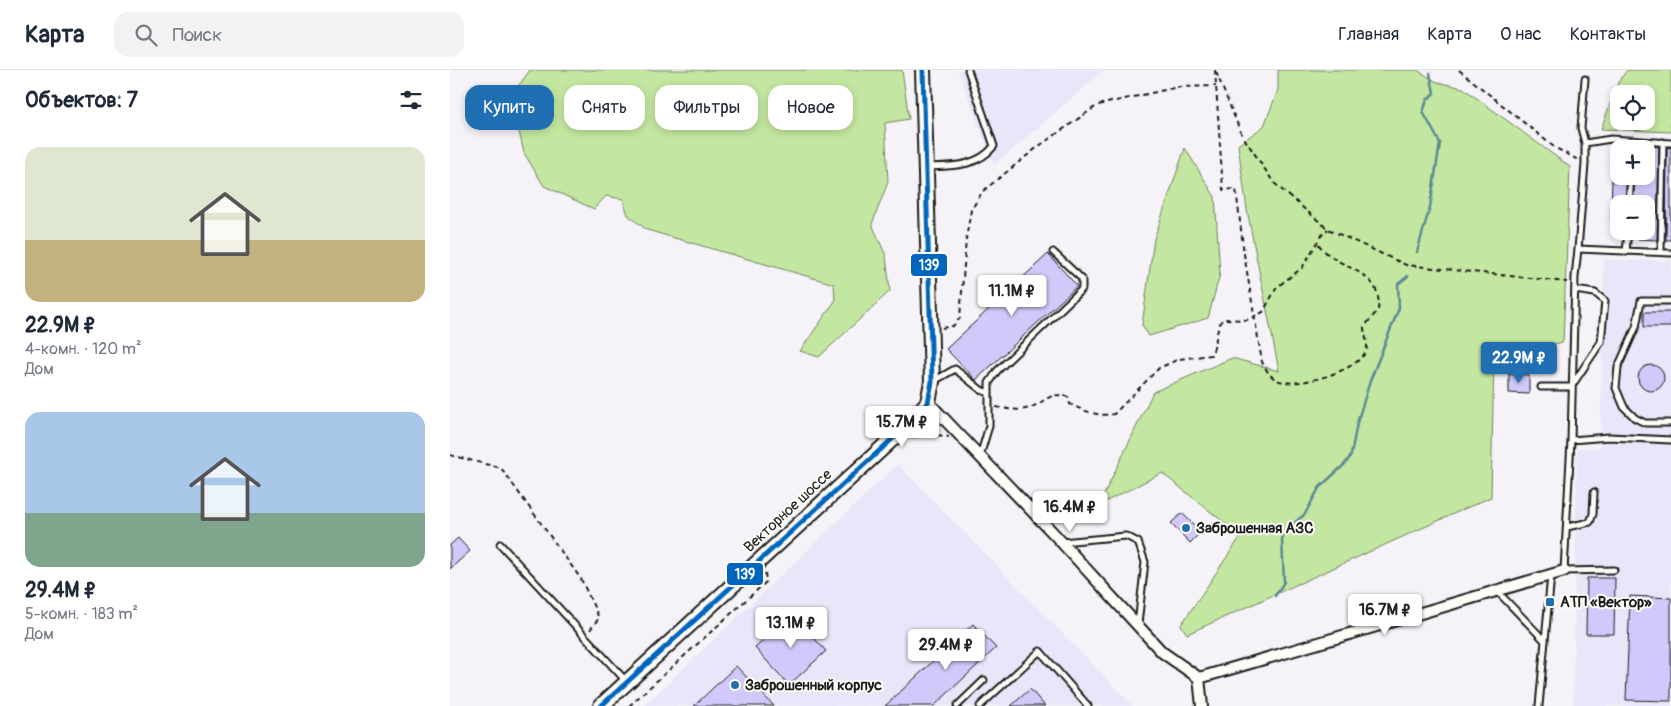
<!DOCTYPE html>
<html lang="ru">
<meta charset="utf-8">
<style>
body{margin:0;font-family:Pangolin,sans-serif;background:#f2f2f3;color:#1f2937;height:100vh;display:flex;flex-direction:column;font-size:19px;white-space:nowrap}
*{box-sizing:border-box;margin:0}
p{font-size:16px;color:#747a83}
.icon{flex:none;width:28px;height:28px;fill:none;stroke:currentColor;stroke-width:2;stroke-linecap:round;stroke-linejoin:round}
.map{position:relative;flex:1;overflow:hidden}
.details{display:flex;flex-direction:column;background:#fff;width:450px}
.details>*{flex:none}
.guide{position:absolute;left:15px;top:15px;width:475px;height:45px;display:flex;gap:10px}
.fabs{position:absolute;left:1160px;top:15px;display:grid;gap:10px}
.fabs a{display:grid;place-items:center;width:45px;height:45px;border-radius:10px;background:#fff;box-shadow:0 2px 8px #0003;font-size:25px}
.price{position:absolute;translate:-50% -42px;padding:0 11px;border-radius:5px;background:#fff;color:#222;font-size:16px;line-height:32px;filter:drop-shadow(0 1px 2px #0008)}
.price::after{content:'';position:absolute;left:50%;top:30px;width:15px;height:11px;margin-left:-8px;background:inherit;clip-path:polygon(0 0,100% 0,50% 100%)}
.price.current{background:#1f6fb2;color:#fff}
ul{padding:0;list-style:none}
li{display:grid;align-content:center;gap:10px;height:265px;padding:0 25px}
li span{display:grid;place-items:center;height:155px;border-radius:15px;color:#555}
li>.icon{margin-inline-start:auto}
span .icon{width:90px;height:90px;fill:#fffc;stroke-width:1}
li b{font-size:21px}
h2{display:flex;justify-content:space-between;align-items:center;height:60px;padding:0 25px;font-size:21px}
.tag{padding:0 18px;border-radius:15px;background:#fff;box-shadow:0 2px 8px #0003;font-size:18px;line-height:45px}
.tag.current{background:#1f6fb2;color:#fff}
header{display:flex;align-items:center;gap:30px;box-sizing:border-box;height:70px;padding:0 25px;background:#fff;border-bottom:1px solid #e0e1e3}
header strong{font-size:24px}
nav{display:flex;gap:28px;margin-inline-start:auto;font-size:18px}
.search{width:350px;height:45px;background:#f2f2f3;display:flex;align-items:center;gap:12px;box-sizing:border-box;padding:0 18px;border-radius:15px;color:#747a83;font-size:19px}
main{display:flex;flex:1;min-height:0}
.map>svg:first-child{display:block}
.built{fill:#ebe5f9}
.green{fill:#c3e7a0;stroke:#70825e;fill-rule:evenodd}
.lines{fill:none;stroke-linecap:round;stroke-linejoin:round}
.stream{stroke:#5c8a94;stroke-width:2.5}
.building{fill:#d3c8fa;stroke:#1c1c1c}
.lane-casing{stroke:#1c1c1c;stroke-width:9}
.street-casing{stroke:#1c1c1c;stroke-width:14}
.secondary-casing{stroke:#1c1c1c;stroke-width:18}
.path{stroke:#1c1c1c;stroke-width:2;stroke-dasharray:5 4;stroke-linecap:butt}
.lane{stroke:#fdfcf7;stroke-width:5}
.street{stroke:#fdfcf7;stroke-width:10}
.secondary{stroke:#fdfcf7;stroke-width:14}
.bus-1-casing{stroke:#fdfcf7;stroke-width:9}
.bus-1{stroke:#0065bd;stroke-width:5}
.poi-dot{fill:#1f6fb2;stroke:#fdfcf7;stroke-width:2}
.labels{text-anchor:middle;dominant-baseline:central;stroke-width:4;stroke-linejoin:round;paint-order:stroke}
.street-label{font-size:15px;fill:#1c1c1c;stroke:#fdfcf7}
.poi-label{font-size:15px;font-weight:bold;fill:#1c1c1c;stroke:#fdfcf7;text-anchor:start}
.line-badge{stroke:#fdfcf7;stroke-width:2}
.badge-label{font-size:14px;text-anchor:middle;font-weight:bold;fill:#fff}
</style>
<header>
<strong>Карта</strong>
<div class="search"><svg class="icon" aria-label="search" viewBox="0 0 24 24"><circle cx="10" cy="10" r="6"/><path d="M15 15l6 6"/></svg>Поиск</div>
<nav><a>Главная</a><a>Карта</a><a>О нас</a><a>Контакты</a></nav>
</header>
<main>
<section class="details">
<h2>Объектов: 7<svg class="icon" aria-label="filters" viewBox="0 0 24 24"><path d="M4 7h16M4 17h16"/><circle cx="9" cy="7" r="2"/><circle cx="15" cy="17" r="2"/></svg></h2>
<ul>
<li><span style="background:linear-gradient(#dfe7d0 60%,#c2b280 0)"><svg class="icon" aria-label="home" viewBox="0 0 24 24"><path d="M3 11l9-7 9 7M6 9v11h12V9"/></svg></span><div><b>22.9M ₽</b><p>4-комн. · 120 m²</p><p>Дом</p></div></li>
<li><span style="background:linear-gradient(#a9c7e8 65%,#7fa58c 0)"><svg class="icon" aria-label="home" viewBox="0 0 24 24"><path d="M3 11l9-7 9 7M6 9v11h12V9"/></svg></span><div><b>29.4M ₽</b><p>5-комн. · 183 m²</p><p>Дом</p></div></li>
</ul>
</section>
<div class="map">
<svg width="1221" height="636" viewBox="0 0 1221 636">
<rect width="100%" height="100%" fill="#f5f2f8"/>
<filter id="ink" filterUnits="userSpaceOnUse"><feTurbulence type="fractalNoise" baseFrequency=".02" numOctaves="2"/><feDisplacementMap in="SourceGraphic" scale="10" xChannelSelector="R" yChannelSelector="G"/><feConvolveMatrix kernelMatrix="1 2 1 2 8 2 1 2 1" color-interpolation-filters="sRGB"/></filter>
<g filter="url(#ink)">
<!-- built -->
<path class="built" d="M508,0H654L544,96Z
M1154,190L1221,191V636H1123L1127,378L1150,379Z
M448,394L683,636H194Z"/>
<!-- green -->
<path class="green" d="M80,0H452L459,49L435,53L438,112L422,154L436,186L440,221L369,287L350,281L385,231L384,214L197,160L178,145L173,129L156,126L144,139L94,116L74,83L61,26Z
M828,0H967L987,12L1013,18L1120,97L1113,272L1044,289L1041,427L737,564L731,555L791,466L712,403L649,435L703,322L782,288L829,301L797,140L788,75L814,56L828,20Z
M1177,0H1221V62L1151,59L1168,13ZM1169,24H1196V51H1169Z
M735,78L765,127L770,204L758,248L699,266L692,255L704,169Z"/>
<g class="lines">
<!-- stream -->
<path class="stream" d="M967,182L980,137L990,73L973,42L977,30L984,23L980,3
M825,526L834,512L832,469L836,460L855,444L869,418L896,393L901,385L907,353L920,311L949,238L948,214L958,206"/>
</g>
<!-- building -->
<path class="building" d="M1196,76L1209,77L1207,170L1188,169V161H1196V134H1183L1185,106H1196Z
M1217,77L1221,78V170H1216Z
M1162,106H1177L1175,134H1169V151H1161Z
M598,184L627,216L526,310L496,279Z
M1194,242H1221V257H1194Z
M1188 308a13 13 0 1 1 26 0a13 13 0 1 1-26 0Z
M1059,304L1079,305V324L1059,323Z
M732,443L751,462L740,473L721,453Z
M8,468L20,481L0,499V475Z
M1137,508H1165L1164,564H1136Z
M1180,526L1221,528V631L1176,630Z
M342,544L376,581L339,615L305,578Z
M523,554L546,578L484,636H435Z
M286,596L324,636H244Z
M580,619L595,636H561Z"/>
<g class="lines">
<defs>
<path id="lane" d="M1135,73L1161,69L1221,73
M1183,79V70
M477,97C501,96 528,97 544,76L518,0
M1179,134L1181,106
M1128,179L1135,94V73L1131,58L1135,9
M1176,182L1178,161
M1211,182L1213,72
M1221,231H1191L1186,257L1168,297L1166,318L1174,337L1185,348L1195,353H1221
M484,311L505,299L531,320L539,323
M1091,317H1121L1151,272L1155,231L1145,223L1125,220
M1121,370L1159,367L1221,370
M530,386L539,356V313L547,301L632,219V209L603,182
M1117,457L1140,452L1143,444L1144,422
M612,472L676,466L688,472L695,492L688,554
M50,474L176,611
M1164,500L1114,501L1121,370L1125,207L1128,179L1221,183
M1047,521L1095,571
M507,636L534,610
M530,636L590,581L638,636
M1089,636L1101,505"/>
<path id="street" d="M478,332L605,465L712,582L749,608
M749,608L1114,501
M749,608L752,636"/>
<path id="secondary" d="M151,636L464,349L478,332L482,312L473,0"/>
</defs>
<!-- lane casing -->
<use href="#lane" class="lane-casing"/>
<!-- street casing -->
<use href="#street" class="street-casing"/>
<!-- secondary casing -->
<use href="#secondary" class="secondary-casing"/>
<!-- path -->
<path class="path" d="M765,0L773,120L786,119L794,184L812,292C816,299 819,306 827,310C846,319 904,302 915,283C920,275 914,266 914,257L928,240C934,197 886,202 867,172
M1009,0L1104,77L1128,90
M766,2L792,65L824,113L878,159L956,195L1117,212
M492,258L503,256L510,248L516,169L521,140L533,121L589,76L648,35L728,17L766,16
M546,337C557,339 572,342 582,337C596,331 601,321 618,327L620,334C633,341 650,347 664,344L709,298L729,289L761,285C767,274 766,256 773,249L797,250L813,242L827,217L852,198L871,166L878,159
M461,367L482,364L499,367
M0,385L51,398L131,509L149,548L140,560
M179,636L316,512L315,502"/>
<!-- lane -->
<use href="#lane" class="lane"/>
<!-- street -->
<use href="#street" class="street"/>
<!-- secondary -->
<use href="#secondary" class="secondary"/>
<defs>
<path id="bus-1" d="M151,636L464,349L478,332L482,312L473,0"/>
</defs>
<!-- bus-1 casing -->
<use href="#bus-1" class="bus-1-casing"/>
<!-- bus-1 -->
<use href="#bus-1" class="bus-1"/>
</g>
</g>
<!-- markers -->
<g class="poi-dot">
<circle cx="736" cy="458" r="5"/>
<rect x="1095" y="527" width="10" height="10" rx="2.5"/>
<circle cx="285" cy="615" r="5"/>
</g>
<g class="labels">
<!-- street labels -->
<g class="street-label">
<text transform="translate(338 441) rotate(-43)">Векторное шоссе</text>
</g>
<!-- poi labels -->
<g class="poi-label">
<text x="746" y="458">Заброшенная АЗС</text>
<text x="1110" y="532">АТП «Вектор»</text>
<text x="295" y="615">Заброшенный корпус</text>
</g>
</g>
<g class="line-badge">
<rect x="460" y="183" width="38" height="24" rx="5" fill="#0065bd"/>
<rect x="276" y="492" width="38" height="24" rx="5" fill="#0065bd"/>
</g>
<g class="badge-label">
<text x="479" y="200">139</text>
<text x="295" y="509">139</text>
</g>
</svg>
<div class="fabs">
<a><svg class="icon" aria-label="locate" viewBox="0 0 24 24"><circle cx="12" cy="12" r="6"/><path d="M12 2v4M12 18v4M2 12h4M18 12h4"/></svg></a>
<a>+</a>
<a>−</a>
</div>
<b class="price" style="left:562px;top:247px">11.1M ₽</b>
<b class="price current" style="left:1069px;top:314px">22.9M ₽</b>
<b class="price" style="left:452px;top:378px">15.7M ₽</b>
<b class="price" style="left:620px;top:463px">16.4M ₽</b>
<b class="price" style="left:935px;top:566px">16.7M ₽</b>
<b class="price" style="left:341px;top:579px">13.1M ₽</b>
<b class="price" style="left:496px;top:601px">29.4M ₽</b>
<div class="guide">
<a class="tag current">Купить</a>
<a class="tag">Снять</a>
<a class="tag">Фильтры</a>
<a class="tag">Новое</a>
</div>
</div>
</main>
